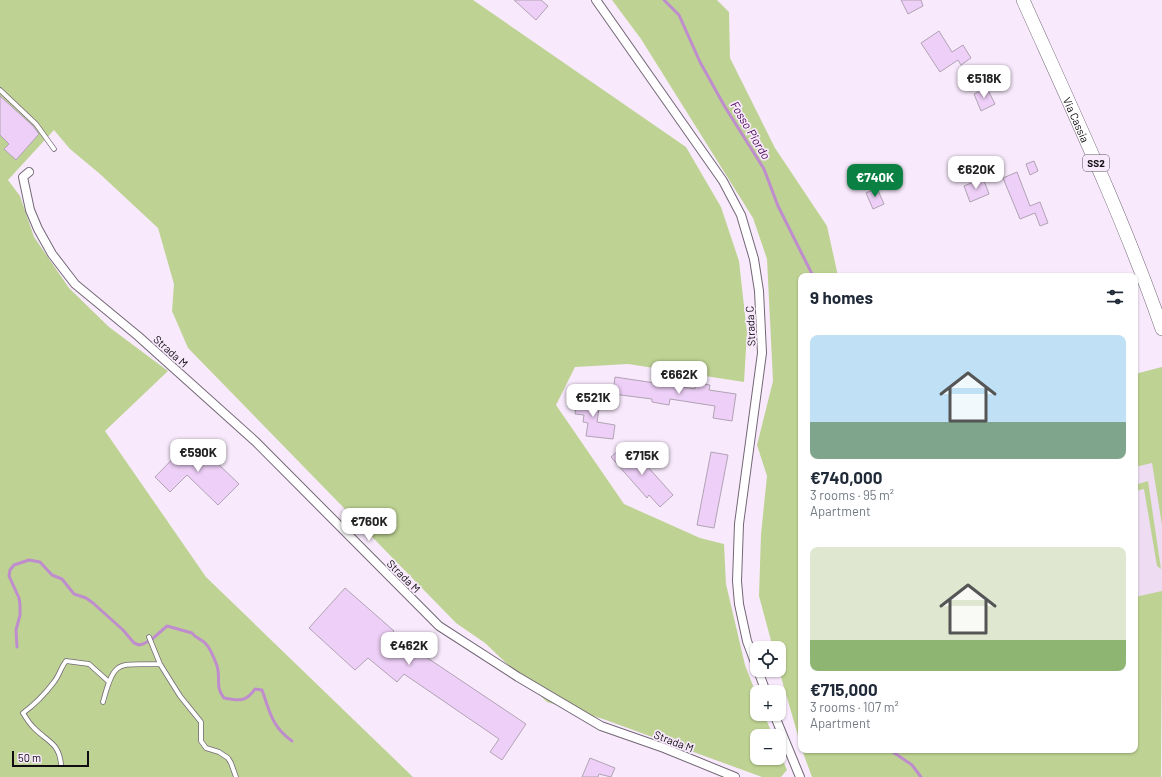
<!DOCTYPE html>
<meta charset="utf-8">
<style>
body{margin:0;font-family:Barlow,sans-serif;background:#f2f2f3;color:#1f2937;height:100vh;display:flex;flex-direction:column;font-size:15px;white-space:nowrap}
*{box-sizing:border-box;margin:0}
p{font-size:13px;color:#747a83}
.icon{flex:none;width:22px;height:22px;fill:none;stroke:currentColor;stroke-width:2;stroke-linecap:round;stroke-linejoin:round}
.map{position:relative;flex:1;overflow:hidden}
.side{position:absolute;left:798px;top:273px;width:340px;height:480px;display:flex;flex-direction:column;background:#fff;border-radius:8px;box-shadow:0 1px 3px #0004}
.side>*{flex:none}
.controls{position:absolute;left:750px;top:641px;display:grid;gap:8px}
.controls a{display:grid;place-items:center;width:36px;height:36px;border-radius:8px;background:#fff;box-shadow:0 1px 3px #0004;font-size:20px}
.scale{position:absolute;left:12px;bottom:10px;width:77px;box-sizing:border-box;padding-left:4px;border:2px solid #100c11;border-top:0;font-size:11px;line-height:14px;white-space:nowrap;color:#100c11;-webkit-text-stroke:3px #f8eafc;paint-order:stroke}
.price{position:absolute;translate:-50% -34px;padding:0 9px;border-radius:8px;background:#fff;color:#222;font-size:13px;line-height:26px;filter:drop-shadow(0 1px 2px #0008)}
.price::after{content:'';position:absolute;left:50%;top:24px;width:12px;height:9px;margin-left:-6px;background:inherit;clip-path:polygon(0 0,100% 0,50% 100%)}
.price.on{background:#0b8043;color:#fff}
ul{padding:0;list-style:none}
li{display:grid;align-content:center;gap:8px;height:212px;padding:0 12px}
li span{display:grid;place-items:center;height:124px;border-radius:8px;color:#555}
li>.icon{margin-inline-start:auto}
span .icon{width:72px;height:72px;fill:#fffc;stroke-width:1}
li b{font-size:17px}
h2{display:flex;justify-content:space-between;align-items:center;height:48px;padding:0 12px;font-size:17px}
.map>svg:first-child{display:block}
.built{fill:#eedcf3}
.green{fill:#bed393}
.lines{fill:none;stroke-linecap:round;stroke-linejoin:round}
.stream{stroke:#bf8dcd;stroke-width:3}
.building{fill:#eecff7;stroke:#b0a3b3}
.lane-casing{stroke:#736776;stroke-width:5.5}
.street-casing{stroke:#736776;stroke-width:10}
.primary-casing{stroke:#736776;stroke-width:14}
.lane{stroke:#fff;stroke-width:4}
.street{stroke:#fff;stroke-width:8}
.primary{stroke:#fff;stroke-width:13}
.labels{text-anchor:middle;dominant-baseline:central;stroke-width:3.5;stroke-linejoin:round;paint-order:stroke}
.shield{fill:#f8eafc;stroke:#564f58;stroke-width:1}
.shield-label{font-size:10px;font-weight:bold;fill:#100c11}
.street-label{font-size:11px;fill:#100c11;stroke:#f8eafc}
.water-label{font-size:12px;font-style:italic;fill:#450354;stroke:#f8eafc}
</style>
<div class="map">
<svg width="1162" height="777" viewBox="0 0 1162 777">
<rect width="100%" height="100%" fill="#f8eafc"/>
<!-- built -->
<path class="built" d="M1162,367V599L1135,607V374Z"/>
<!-- green -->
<path class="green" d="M0,0H473L686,147L721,207L739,261L747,333L744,382L628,364L575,367L556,405L624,504L700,538L724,544L726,584L745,665L757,696V714H764L773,736H757V758H779V751L787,770L781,777H762L603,719L547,702L485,643L456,623L188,348L172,311L174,284L158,228L100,174L70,149L54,130L8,180L20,196L34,237L69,288L109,327L168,371L105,431L206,577L413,777H0Z
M612,0H717L729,12L730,58L775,148L827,226L838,276H801V746L779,670V648H773L759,596L761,534L767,476L757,445L773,381L767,259L753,218L641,39Z
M1162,367V525L1152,463L1135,467V374Z
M1148,481L1161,569L1157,566L1144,489L1135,491V485Z
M1162,591L1161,777H812L802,750H1135V597Z"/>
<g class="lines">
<!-- stream -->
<path class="stream" d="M664,0L679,15L700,62L725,107L764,169L778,206L813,276
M17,647L16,630L20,615V605L19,598L9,576L10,570L14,565L29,560L40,562L52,575L62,579L74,594L86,598L93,603L123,630L134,643L139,645L143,644L151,640L167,626L192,633C196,639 202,639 206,644C210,648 214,658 216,663C222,677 214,686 224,698C239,701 246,702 255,689L262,690C270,712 272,727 292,741
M890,750L912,765L921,777"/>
</g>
<!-- building -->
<path class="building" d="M514,0H541L548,6L536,20Z
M901,0H921L923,6L908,14Z
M939,31L952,52L963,45L971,58L961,65L958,60L940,72L921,43Z
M987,88L995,104L981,111L974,94Z
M0,96L33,126L39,134L16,160L4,149L9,144L0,135Z
M1034,161L1038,171L1030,175L1026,164Z
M1017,172L1030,206L1040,202L1048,223L1040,226L1035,213L1020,219L1003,178Z
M983,178L989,194L970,202L964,186Z
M877,188L884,204L873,209L866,193Z
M615,377L695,389L696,383L710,385L709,390L736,394L732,421L713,418L715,406L670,399L669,405L652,402V399L613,394Z
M578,392L592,394L590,407L599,409L597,422L615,425L613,439L586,436L588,423L583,422L584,415L575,414Z
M192,439L239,484L218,505L187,475L170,492L155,477Z
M622,447L626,451L630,447L673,495L660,507L649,495L647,498L611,457Z
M711,452L728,455L714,528L697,525Z
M345,588L394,631L388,638L416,658L420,653L526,724L502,760L490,752L499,739L404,674L397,682L368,658L355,670L309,628Z
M590,758L615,768L611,777L599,774L598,777H582Z"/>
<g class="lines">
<defs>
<path id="lane" d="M0,90L36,124L54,149
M149,637L160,664
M103,702C115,656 119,666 160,664L180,696L201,722V741L206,748L219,752L228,758L231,763L236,777
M61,764C59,743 48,742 34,728C30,724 26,718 23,713C34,705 45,694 54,682C59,676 61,667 66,661L89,664L109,682"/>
<path id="street" d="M596,0L723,181L741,215L754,259L759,291L762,353L739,524L737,581L739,604L747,641L766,692
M29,172L23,177L30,210L38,229L52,254L75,284L138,336L256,442L439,626L518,677L601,726L664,748L735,777
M774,714L800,777"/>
<g id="primary">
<path id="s1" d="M1023,0C1072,109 1123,217 1162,329"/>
</g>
</defs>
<!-- lane casing -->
<use href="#lane" class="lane-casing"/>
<!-- street casing -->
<use href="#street" class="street-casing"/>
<!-- primary casing -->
<use href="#primary" class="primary-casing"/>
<!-- lane -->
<use href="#lane" class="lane"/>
<!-- street -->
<use href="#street" class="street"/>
<!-- primary -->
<use href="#primary" class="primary"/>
</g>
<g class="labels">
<!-- shield labels -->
<rect class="shield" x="1083" y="155" width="26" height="16" rx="3"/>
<g class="shield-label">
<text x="1096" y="163">SS2</text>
</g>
<!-- street labels -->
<g class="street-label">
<text stroke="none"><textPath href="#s1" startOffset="131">Via Cassia</textPath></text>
<text transform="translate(750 326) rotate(-93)">Strada C</text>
<text transform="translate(171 351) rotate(42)">Strada M</text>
<text transform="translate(404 576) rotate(45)">Strada M</text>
<text transform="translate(674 741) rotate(21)">Strada M</text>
</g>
<!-- water labels -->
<g class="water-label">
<text transform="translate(751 130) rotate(59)">Fosso Piordo</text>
</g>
</g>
</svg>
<div class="controls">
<a><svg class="icon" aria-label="locate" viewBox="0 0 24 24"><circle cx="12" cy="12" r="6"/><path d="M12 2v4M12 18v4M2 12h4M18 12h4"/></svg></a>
<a>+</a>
<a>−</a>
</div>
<div class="scale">50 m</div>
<b class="price" style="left:984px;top:99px">€518K</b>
<b class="price" style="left:976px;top:190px">€620K</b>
<b class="price on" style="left:875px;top:198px">€740K</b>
<b class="price" style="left:679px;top:395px">€662K</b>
<b class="price" style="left:593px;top:418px">€521K</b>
<b class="price" style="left:198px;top:473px">€590K</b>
<b class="price" style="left:642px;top:476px">€715K</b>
<b class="price" style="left:369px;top:542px">€760K</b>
<b class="price" style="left:409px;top:666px">€462K</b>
<section class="side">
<h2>9 homes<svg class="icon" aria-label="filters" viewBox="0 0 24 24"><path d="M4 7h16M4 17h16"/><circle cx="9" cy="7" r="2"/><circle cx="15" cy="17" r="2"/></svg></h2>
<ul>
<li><span style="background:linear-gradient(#bfe0f5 70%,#7fa58c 0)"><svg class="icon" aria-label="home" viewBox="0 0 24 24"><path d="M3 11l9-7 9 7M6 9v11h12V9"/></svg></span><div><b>€740,000</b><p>3 rooms · 95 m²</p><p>Apartment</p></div></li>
<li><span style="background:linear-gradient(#dfe7d0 75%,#8fb573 0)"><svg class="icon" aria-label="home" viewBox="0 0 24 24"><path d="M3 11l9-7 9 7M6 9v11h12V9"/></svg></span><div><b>€715,000</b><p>3 rooms · 107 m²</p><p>Apartment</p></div></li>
</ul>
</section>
</div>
